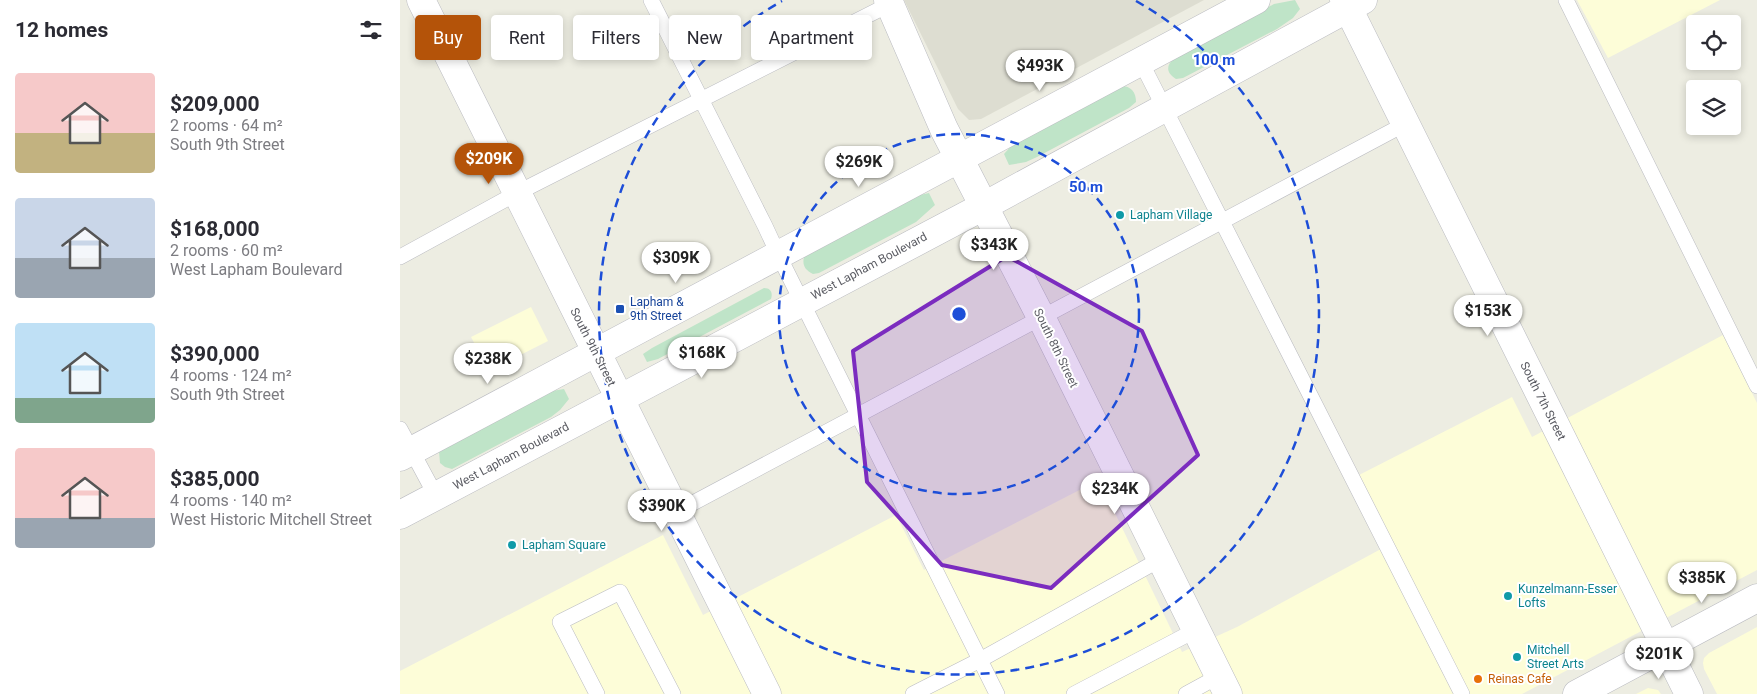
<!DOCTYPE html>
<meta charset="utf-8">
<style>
body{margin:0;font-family:Roboto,sans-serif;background:#f7f7f7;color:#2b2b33;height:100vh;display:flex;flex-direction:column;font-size:19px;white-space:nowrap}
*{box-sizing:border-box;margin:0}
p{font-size:16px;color:#7c7c81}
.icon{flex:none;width:28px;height:28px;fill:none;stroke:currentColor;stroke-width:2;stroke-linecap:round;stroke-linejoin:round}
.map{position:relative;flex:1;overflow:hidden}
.panel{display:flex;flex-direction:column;background:#fff;width:400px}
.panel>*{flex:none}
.guide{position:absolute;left:15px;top:15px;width:475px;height:45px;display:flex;gap:10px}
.fabs{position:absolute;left:1286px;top:15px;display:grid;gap:10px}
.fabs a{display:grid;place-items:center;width:55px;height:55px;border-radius:5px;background:#fff;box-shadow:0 2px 8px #0003;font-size:25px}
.price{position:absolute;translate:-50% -42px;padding:0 11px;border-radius:18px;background:#fff;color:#222;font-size:16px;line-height:32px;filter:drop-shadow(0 1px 2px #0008)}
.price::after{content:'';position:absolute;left:50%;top:30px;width:15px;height:11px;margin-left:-8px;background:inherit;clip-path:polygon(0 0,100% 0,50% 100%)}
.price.selected{background:#b45309;color:#fff}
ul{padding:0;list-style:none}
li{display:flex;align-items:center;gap:15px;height:125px;padding:0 15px}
li span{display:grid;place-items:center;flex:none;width:140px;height:100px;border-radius:5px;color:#555}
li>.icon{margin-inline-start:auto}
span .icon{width:60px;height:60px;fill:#fffc;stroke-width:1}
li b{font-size:21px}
h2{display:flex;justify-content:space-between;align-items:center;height:60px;padding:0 15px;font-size:21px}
.tag{padding:0 18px;border-radius:5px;background:#fff;box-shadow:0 2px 8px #0003;font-size:18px;line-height:45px}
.tag.selected{background:#b45309;color:#fff}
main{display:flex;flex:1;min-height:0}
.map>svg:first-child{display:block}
.commercial{fill:#fdfdd8}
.education{fill:#ddddd1}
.grass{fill:#bfe4c8}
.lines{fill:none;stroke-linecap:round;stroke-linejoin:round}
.service-casing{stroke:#babbc1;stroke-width:16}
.minor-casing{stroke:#babbc1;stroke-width:29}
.tertiary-casing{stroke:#babbc1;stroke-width:29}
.service{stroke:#fff;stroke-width:15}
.minor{stroke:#fff;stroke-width:28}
.tertiary{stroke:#fff;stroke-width:28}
.marked{fill:#7b2cbf;fill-opacity:0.2;stroke:#7b2cbf;stroke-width:4;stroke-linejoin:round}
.ring{fill:none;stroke:#1d4ed8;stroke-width:2.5;stroke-dasharray:9 6}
.culture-dot{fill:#0f9aa8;stroke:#fff;stroke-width:2}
.transit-dot{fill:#1a4fb4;stroke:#fff;stroke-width:2}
.food-dot{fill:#e8710a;stroke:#fff;stroke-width:2}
.labels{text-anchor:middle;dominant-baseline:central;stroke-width:4;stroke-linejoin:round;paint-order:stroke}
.culture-label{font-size:12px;fill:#0d838f;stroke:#fff;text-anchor:start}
.street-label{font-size:12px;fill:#5b5c63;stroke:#fff}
.transit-label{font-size:12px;fill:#164399;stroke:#fff;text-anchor:start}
.food-label{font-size:12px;fill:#c56008;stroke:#fff;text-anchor:start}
.centre{fill:#1d4ed8;stroke:#fff;stroke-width:2.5}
.ring-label{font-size:15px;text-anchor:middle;font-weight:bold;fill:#1d4ed8;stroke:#fff;stroke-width:4;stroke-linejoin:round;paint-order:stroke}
</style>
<main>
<section class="panel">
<h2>12 homes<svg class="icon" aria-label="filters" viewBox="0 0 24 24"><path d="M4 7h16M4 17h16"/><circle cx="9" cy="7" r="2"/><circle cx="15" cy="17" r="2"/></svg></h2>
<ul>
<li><span style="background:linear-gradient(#f6c9c9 60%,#c2b280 0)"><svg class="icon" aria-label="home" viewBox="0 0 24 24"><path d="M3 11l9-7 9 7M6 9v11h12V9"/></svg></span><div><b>$209,000</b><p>2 rooms · 64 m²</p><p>South 9th Street</p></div></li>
<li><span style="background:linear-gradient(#c9d6e8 60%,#9aa5b1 0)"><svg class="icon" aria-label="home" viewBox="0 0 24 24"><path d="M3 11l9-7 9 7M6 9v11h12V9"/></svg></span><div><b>$168,000</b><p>2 rooms · 60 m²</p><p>West Lapham Boulevard</p></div></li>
<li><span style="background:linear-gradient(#bfe0f5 75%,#7fa58c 0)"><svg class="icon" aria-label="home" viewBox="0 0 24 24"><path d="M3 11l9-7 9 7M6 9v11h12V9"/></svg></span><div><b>$390,000</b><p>4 rooms · 124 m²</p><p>South 9th Street</p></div></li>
<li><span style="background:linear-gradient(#f6c9c9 70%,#9aa5b1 0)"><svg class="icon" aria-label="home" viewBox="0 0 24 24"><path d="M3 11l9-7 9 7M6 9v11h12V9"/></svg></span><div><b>$385,000</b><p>4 rooms · 140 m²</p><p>West Historic Mitchell Street</p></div></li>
</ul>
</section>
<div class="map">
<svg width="1357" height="694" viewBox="0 0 1357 694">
<rect width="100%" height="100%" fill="#edede2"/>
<!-- commercial -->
<path class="commercial" d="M1177,0H1320L1208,58Z
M131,307L148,341L89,371L71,337Z
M1323,335L1357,403V570L1122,694H0V671L263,535L303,615L496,515L524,570L699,480L782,652L837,627L992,543L959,475L1112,397L1132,437Z
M1357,627V694H1317L1304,669L1303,663L1304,658L1309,653Z
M1248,688L1258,690L1261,694H1236Z"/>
<!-- education -->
<path class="education" d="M504,0H804L581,119L569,120L558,109Z"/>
<!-- grass -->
<path class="grass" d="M895,0L900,9L893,18L877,29L783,78L776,79C767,73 765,67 774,58L874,4Z
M721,86C731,86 736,92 736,102L729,108L637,157L626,162L609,165L604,154L613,144Z
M529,193L535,205L516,222L419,273L413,274C405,270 402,265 404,257L520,195Z
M364,288C371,288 373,293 371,299L258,359L247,362L243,354L252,348Z
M164,389L169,399L160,410L151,417L52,469L45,467L40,463L39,451L139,396L152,391Z"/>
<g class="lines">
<defs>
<path id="service" d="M251,0L365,226L378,254L597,694
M1166,0L1357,386
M741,62L1062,694
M0,257L117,193L490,4
M0,429L36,496
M276,512L1005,124
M197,694L160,622L220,592L273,694
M513,694L580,660L761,559
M674,694L796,630
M786,694L819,676"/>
<path id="minor" d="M21,0L367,694
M488,0L544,129L641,317L828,694"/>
<path id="tertiary" d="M944,0L1289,694
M0,457C284,303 571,154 856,0
M0,515L584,206L963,0
M1177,694L1357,598"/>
</defs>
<!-- service casing -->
<use href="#service" class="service-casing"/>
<!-- minor casing -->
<use href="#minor" class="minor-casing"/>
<!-- tertiary casing -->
<use href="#tertiary" class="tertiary-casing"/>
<!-- service -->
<use href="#service" class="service"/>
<!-- minor -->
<use href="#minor" class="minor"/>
<!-- tertiary -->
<use href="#tertiary" class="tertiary"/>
</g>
<!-- marked area -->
<path class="marked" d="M607,256L742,331L798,455L651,588L542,565L467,482L453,351Z"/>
<!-- distance rings -->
<g class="ring">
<circle cx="559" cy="314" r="180"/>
<path d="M736 1A360 360 0 1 1 382 1"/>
</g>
<!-- markers -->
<g class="culture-dot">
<circle cx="720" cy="215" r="5"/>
<circle cx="112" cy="545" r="5"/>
<circle cx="1108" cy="596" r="5"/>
<circle cx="1117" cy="657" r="5"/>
</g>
<rect class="transit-dot" x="215" y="304" width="10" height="10" rx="2.5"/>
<circle class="food-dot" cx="1078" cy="679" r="5"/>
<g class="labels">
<!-- culture labels -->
<g class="culture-label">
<text x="730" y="215">Lapham Village</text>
<text x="122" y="545">Lapham Square</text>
<text x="1118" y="589">Kunzelmann-Esser<tspan x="1118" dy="14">Lofts</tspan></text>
<text x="1127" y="650">Mitchell<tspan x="1127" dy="14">Street Arts</tspan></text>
</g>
<!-- street labels -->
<g class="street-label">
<text transform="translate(469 266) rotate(-28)">West Lapham Boulevard</text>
<text transform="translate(193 347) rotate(63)">South 9th Street</text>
<text transform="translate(656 348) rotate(64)">South 8th Street</text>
<text transform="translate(1143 401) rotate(63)">South 7th Street</text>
<text transform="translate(111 456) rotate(-28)">West Lapham Boulevard</text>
</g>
<!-- transit labels -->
<g class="transit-label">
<text x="230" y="302">Lapham &amp;<tspan x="230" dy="14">9th Street</tspan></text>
</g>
<!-- food labels -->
<g class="food-label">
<text x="1088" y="679">Reinas Cafe</text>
</g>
</g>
<circle cx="559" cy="314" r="8" class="centre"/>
<g class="ring-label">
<text x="814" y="65">100 m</text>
<text x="686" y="192">50 m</text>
</g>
</svg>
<div class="fabs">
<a><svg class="icon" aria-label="locate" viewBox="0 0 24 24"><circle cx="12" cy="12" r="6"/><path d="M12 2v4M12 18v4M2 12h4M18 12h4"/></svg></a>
<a><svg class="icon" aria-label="layers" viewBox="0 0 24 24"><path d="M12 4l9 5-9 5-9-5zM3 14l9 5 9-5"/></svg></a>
</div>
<b class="price" style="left:640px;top:92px">$493K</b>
<b class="price selected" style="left:89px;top:185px">$209K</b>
<b class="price" style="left:459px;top:188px">$269K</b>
<b class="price" style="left:594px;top:271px">$343K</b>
<b class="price" style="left:276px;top:284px">$309K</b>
<b class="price" style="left:1088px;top:337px">$153K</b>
<b class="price" style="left:302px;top:379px">$168K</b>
<b class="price" style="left:88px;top:385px">$238K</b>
<b class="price" style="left:715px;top:515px">$234K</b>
<b class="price" style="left:262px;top:532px">$390K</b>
<b class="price" style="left:1302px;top:604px">$385K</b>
<b class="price" style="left:1259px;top:680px">$201K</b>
<div class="guide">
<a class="tag selected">Buy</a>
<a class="tag">Rent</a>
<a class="tag">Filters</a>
<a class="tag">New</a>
<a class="tag">Apartment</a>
</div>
</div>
</main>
